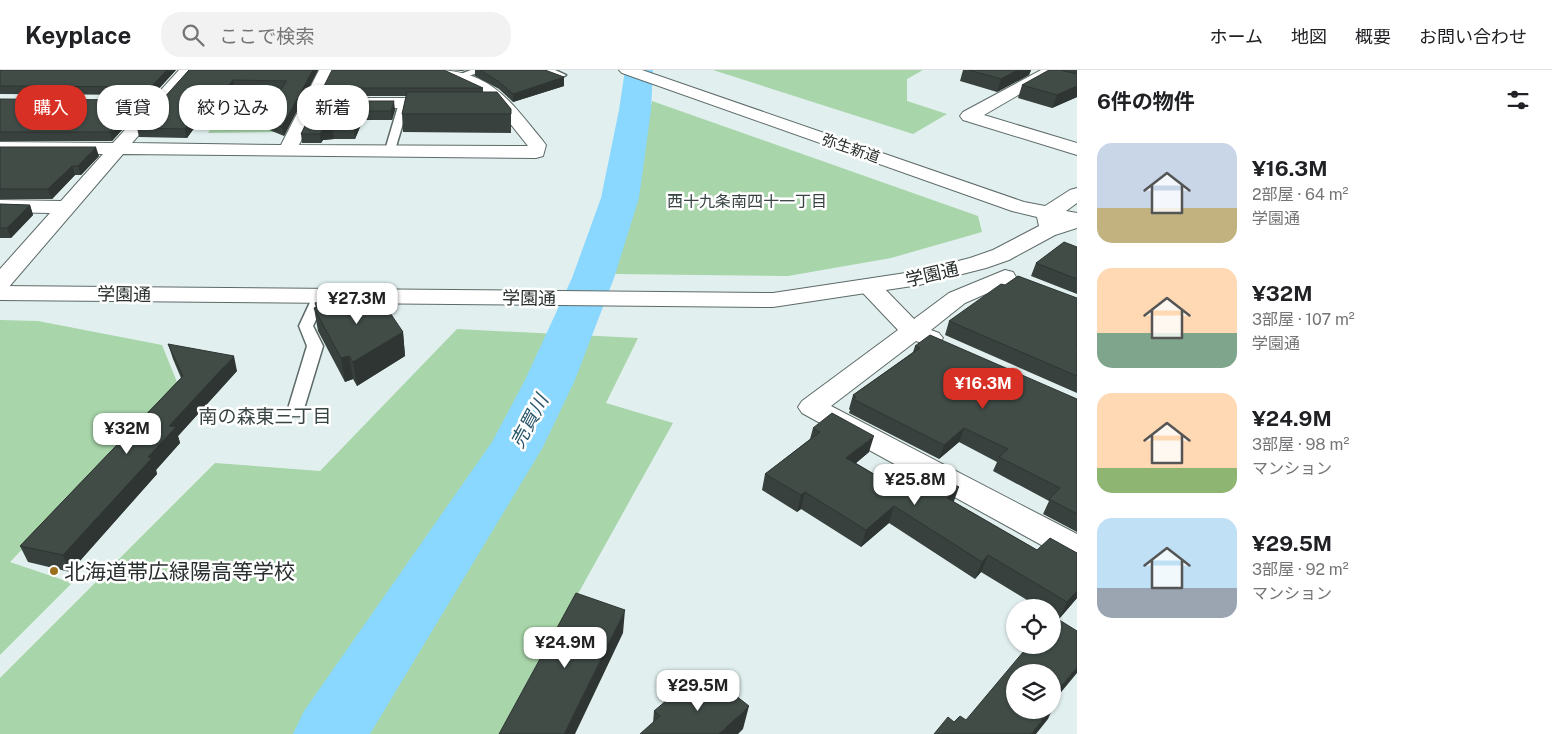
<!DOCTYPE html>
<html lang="ja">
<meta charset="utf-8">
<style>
body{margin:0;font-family:"Public Sans","Noto Sans JP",sans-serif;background:#f2f2f2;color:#202124;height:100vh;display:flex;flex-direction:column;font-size:19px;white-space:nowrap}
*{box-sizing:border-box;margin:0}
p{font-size:16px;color:#757577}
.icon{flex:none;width:28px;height:28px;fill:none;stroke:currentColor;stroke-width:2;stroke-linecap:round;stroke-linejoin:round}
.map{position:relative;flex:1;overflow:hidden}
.details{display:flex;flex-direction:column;background:#fff;width:475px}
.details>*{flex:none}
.hud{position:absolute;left:15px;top:15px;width:475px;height:45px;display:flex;gap:10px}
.controls{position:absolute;left:1006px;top:529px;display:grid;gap:10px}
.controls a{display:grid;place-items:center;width:55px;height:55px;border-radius:50%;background:#fff;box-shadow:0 1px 4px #0004;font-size:25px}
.price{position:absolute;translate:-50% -42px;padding:0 11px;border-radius:10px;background:#fff;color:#222;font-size:16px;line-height:32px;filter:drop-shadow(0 1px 2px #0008)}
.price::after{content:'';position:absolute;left:50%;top:30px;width:15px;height:11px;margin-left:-8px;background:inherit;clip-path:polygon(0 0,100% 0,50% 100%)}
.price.on{background:#d93025;color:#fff}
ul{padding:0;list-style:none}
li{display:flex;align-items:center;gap:15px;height:125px;padding:0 20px}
li span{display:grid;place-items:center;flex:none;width:140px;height:100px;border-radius:15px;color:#555}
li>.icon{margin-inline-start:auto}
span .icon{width:60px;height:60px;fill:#fffc;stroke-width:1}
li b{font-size:21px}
h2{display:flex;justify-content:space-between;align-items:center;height:60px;padding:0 20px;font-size:21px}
.chip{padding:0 18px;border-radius:20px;background:#fff;box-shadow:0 1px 4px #0004;font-size:18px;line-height:45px}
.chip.on{background:#d93025;color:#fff}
header{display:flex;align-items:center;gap:30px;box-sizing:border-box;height:70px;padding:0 25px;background:#fff;border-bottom:1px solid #e0e0e0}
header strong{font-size:24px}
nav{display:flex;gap:28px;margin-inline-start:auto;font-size:18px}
.search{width:350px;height:45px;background:#f2f2f2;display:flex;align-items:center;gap:12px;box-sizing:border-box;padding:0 18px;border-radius:20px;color:#757577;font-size:19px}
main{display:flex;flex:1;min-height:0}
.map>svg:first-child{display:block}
.green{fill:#a8d5a9}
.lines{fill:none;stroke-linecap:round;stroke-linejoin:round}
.river{fill:#8ad7ff;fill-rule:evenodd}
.service-casing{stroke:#5d6a68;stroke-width:3}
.minor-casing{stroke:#5d6a68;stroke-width:2}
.tertiary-casing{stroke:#5d6a68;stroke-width:2}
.service{fill:#fff;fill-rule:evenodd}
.minor{fill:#fff;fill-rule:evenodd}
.tertiary{fill:#fff;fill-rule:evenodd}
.wall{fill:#38413d}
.shaded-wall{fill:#2e3532}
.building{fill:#414c47;stroke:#2e3532}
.poi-dot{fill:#9a701d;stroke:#fff;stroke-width:2}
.labels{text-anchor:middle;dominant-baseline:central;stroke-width:5;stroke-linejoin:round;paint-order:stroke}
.far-street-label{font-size:15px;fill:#292f2e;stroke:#fff}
.far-neighbourhood-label{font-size:16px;fill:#394543;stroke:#fff}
.street-label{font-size:18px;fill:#292f2e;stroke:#fff}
.neighbourhood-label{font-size:19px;fill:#394543;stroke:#fff}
.water-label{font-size:19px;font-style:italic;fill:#285469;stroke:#fff}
.near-poi-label{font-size:21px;fill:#292f2e;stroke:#fff;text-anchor:start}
</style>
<header>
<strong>Keyplace</strong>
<div class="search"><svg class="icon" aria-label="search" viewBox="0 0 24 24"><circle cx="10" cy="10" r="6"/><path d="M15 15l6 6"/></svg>ここで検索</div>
<nav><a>ホーム</a><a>地図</a><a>概要</a><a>お問い合わせ</a></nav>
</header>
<main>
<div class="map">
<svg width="1077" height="664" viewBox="0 0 1077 664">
<rect width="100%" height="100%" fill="#e1f0ef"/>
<!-- green -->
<path class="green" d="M713,0H923L907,9V31L947,44L913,64Z
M281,22L279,62L208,63L233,23Z
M652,31L978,146L982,162L891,188L788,206L615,204Z
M0,250L38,251L162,275L179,317L10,492L72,513L0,585Z
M457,259L638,268L606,333L673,353L500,664H0V608L215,393L320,401Z"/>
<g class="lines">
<!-- river -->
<path class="river" d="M625,0H653L651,40L639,128L614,208L575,310L543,377L370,664H293L304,641L492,372L525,310L572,208L601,128L619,40Z"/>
<defs>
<path id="service" d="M471,0H485L458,10L453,7Z
M541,0H555L566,5L561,8Z
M404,30L409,33L395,80L390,83L386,82L385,80L399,33Z
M320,222L327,226L313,256L323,276L303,342L301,346H289L287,342L307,276L299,256L313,226Z"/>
<path id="minor" d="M179,0H195L132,73L281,75L319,0H335L321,28H442L448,29L450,33L448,37L442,38H317L299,75L528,76L497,37L482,22L437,3L434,0C491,0 510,31 543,71L546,75L543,86L536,88L123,84L8,218L0,220V199L50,143L0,142V130L61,131L103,84H0V72L113,73Z
M1041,0H1061L984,45L1077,73V85L963,50L960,46L963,42Z
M1005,200L1013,202L1016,207L1013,212L965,233L931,260L939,263L943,268L939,273L930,276L916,271L831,336L1077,464V491L1065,488L802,343L798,337L802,331L898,260L862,222L858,217L862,212L870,210L878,212L914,249L949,223Z"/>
<path id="tertiary" d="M619,0H642L1024,132L1045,136L1070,120L1077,118V133L1066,141L1077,143V158L1055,165L1009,190L986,198L919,215L773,237L0,230V216L773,223L919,201L970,188L993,180L1039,156L1037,147L1012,141L622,3Z"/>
</defs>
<!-- service casing -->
<use href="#service" class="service-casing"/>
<!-- minor casing -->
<use href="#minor" class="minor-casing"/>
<!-- tertiary casing -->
<use href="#tertiary" class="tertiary-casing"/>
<!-- service -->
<use href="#service" class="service"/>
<!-- minor -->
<use href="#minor" class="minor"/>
<!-- tertiary -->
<use href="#tertiary" class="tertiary"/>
</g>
<!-- wall -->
<path class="wall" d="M0,0H176L153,25L0,24Z
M189,0H318L284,66L262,57L260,48L281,19L234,18L210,50H200L187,68L139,67L137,58Z
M450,0H466L462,1Z
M475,0H545L564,16L513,32L499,19L475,6Z
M963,0H1031L1029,5L997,22L960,11Z
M1062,0H1077V27L1052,38L1018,28L1022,15L1062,1Z
M323,18H483V22L511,39V63L403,62L402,44L406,26H324Z
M0,29L141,39L112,71H0Z
M317,31L395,40L392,50H363L355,69H334L323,70L321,73H302L301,64Z
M0,77L99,86L81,105H75L52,129H0Z
M0,134L30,135L33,145L11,168H0Z
M1077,177V224L1031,206L1036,193Z
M1005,215L1077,228V323L945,265L949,251Z
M340,231L371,232L378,236L403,262L405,286L357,316L353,309L345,312L318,261L314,238H316L315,233Z
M168,274L237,301L178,366L180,373L156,400L157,404L70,502L28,492L20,476L181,308L173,289Z
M915,276L1077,329V462L1043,444L1049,431L993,401L997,392L959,372L939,389L849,343L850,340L849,339L853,325L913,282Z
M813,358L869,382L856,393L908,424L954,432L1037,480L1077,483V528L1059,549L1052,545V538H1040L981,502L975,509L889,453L861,477L801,439L797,442L762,420L765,404L810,369Z
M691,628L743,659L653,653L654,641Z"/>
<!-- shaded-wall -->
<path class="shaded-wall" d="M167,0H176L153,25L151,17Z
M313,0H318L284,66L282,57Z
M1018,0H1031L1029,5L997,22L1001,9Z
M564,7V16L513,32V24Z
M233,10L234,18L210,50L208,42Z
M1077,16V27L1052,38L1057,25Z
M139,30L141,39L112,71L110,62Z
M394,31L395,40L392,50L391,41Z
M362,41L363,50L355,69L354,59Z
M198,42L200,50L187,68L185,59Z
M333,59L334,69L323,70L321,73L320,64L322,61Z
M96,77L99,86L81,105L78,96Z
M72,96L75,105L52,129L48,119Z
M30,135L33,145L11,168L7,158Z
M403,262L405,286L357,316L353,292Z
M234,286L237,301L178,366L180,373L156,400L157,404L70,502L63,485L148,387L169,356Z
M349,286L353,309L345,312L341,288Z
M964,358L959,372L939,389L944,375Z
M874,366L869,382L842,405L846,388Z
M959,417L953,434L947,428Z
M805,422L801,439L797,442L801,425Z
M894,436L889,453L861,477L866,460Z
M988,485L981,502L975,509L982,492Z
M1077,521V528L1059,549L1067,532Z
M625,540L623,563L575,664H564Z
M1077,597V603L1052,633V627Z
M749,636L743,659L738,664H719Z
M1050,640H1052L1048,649L1036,664H1031Z"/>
<!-- building -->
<path class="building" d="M0,0H167L151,17L0,16Z
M189,0H313L282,57L260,48L287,11L233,10L208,42H198L185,59L137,58Z
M332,0H444L483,18H323Z
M480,0H545L564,7L513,24L498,11Z
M969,0H1018L1001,9Z
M1049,0H1060L1077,4V16L1057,25L1022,15Z
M407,22H497L511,39V44H402Z
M0,29L139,30L110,62H0Z
M317,31H394L391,41H362L354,59H333L322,61L320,64H301Z
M0,77H96L78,96H72L48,119H0Z
M0,134L30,135L7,158H0Z
M1064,172L1077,177V209L1036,193Z
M1018,206L1077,228V274L1076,275H1077V306L949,251L1001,214L1005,215Z
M366,224L371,232L375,231L378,236L384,234L403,262L353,292L349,286L341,288L314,238L317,237L315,233L338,227L340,231Z
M930,265L1077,329V444L1049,429L1060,418L999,387L1008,379L964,358L944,375L853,329L856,327L853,325L920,278L915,276Z
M168,274L234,286L169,356L176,357L148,387L152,388L63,485L20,476L183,306Z
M832,343L874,366L846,388L908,424L932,402L959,417L947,428L1037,480L1050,468L1077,483V521L1067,532L988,485L982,492L894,436L866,460L805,422L801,425L765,404L820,362L813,358Z
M576,523L625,540L564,664H499Z
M1053,546L1077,561V597L1052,627V602H1015V640H1050L1031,664H934L948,647L954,652L960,646L966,650L1029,575H1052Z
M713,608L749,636L719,664H640L660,646L654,641L680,619L691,628Z
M1052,628L1057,631L1052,637Z"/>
<!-- markers -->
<circle class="poi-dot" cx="54" cy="501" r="5"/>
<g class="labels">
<!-- far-street labels -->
<g class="far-street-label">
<text transform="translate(851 78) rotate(19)">弥生新道</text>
</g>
<!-- far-neighbourhood labels -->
<g class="far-neighbourhood-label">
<text x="747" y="131">西十九条南四十一丁目</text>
</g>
<!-- street labels -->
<g class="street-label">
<text transform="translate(932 204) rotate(-13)">学園通</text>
<text transform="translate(124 224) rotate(1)">学園通</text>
<text transform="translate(529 228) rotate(1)">学園通</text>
</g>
<!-- neighbourhood labels -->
<g class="neighbourhood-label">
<text x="265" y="346">南の森東三丁目</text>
</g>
<!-- water labels -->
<g class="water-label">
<text transform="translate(529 351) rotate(-62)">売買川</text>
</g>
<!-- near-poi labels -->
<g class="near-poi-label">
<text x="64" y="501">北海道帯広緑陽高等学校</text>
</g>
</g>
</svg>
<div class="controls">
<a><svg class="icon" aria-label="locate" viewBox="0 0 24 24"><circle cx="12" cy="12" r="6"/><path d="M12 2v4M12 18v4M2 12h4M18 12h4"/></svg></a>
<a><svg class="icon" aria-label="layers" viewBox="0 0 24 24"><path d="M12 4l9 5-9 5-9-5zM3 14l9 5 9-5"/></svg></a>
</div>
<b class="price" style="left:357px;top:255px">¥27.3M</b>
<b class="price on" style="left:983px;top:340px">¥16.3M</b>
<b class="price" style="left:127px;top:385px">¥32M</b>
<b class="price" style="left:915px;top:436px">¥25.8M</b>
<b class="price" style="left:565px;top:599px">¥24.9M</b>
<b class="price" style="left:698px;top:642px">¥29.5M</b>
<div class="hud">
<a class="chip on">購入</a>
<a class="chip">賃貸</a>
<a class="chip">絞り込み</a>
<a class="chip">新着</a>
</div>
</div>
<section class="details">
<h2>6件の物件<svg class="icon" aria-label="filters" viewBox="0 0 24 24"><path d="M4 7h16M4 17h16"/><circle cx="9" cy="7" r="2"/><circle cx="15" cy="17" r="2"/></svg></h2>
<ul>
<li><span style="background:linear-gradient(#c9d6e8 65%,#c2b280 0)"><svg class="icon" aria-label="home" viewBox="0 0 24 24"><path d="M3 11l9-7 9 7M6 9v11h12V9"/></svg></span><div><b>¥16.3M</b><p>2部屋 · 64 m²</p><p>学園通</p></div></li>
<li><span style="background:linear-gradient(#ffd9b3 65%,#7fa58c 0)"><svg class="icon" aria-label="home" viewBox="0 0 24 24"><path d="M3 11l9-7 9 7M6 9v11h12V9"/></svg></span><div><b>¥32M</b><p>3部屋 · 107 m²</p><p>学園通</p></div></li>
<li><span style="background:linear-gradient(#ffd9b3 75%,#8fb573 0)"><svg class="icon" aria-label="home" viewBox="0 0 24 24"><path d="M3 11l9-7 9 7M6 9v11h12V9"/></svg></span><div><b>¥24.9M</b><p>3部屋 · 98 m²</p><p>マンション</p></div></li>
<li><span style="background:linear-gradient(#bfe0f5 70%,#9aa5b1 0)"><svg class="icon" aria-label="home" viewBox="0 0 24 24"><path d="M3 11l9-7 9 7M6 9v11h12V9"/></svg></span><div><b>¥29.5M</b><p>3部屋 · 92 m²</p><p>マンション</p></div></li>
</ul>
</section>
</main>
